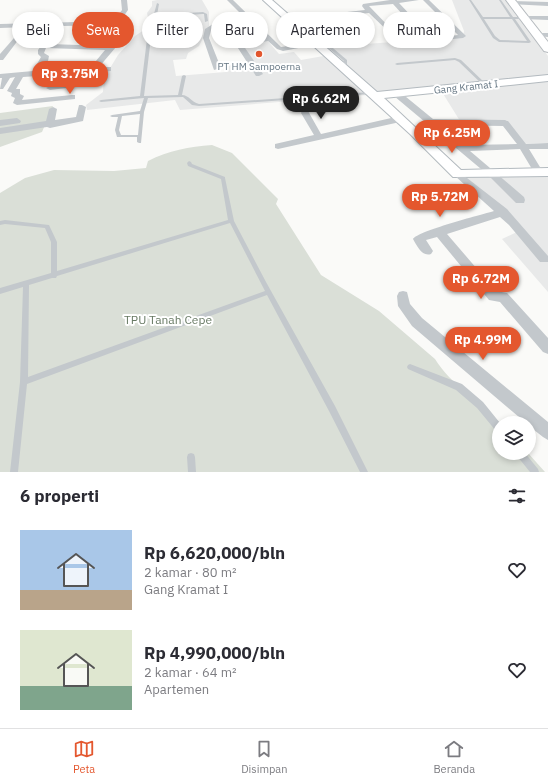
<!DOCTYPE html>
<html lang="id">
<meta charset="utf-8">
<style>
body{margin:0;font-family:"IBM Plex Sans",sans-serif;background:#f7f7f7;color:#2b2b33;height:100vh;display:flex;flex-direction:column;font-size:15px;white-space:nowrap}
*{box-sizing:border-box;margin:0}
p{font-size:13px;color:#7c7c81}
.icon{flex:none;width:22px;height:22px;fill:none;stroke:currentColor;stroke-width:2;stroke-linecap:round;stroke-linejoin:round}
.map{position:relative;height:472px;overflow:hidden}
.drawer{display:flex;flex-direction:column;background:#fff;flex:1}
.drawer>*{flex:none}
.guide{position:absolute;left:12px;top:12px;width:524px;height:36px;display:flex;gap:8px}
.tools{position:absolute;left:492px;top:416px;display:grid;gap:8px}
.tools a{display:grid;place-items:center;width:44px;height:44px;border-radius:50%;background:#fff;box-shadow:0 2px 6px #0003;font-size:20px}
.price{position:absolute;translate:-50% -34px;padding:0 9px;border-radius:14px;background:#e4572e;color:#fff;font-size:13px;line-height:26px;filter:drop-shadow(0 1px 2px #0008)}
.price::after{content:'';position:absolute;left:50%;top:24px;width:12px;height:9px;margin-left:-6px;background:inherit;clip-path:polygon(0 0,100% 0,50% 100%)}
.price.on{background:#222;color:#fff}
ul{padding:0;list-style:none}
li{display:flex;align-items:center;gap:12px;height:100px;padding:0 20px}
li span{display:grid;place-items:center;flex:none;width:112px;height:80px;border-radius:0px;color:#555}
li>.icon{margin-inline-start:auto}
span .icon{width:48px;height:48px;fill:#fffc;stroke-width:1}
li b{font-size:17px}
h2{display:flex;justify-content:space-between;align-items:center;height:48px;padding:0 20px;font-size:17px}
.chip{padding:0 14px;border-radius:18px;background:#fff;box-shadow:0 2px 6px #0003;font-size:14px;line-height:36px}
.chip.on{background:#e4572e;color:#fff}
.dock{display:flex;justify-content:space-around;align-items:center;height:56px;border-top:1px solid #e1e1e2;background:#fff;font-size:11px;color:#7c7c81}
.dock a{display:grid;justify-items:center;gap:2px}
.dock .on{color:#e4572e}
.map>svg:first-child{display:block}
.built{fill:#e8e9e9}
.green{fill:#dadfd7}
.lines{fill:none;stroke-linecap:round;stroke-linejoin:round}
.secondary-casing{stroke:#b3babf;stroke-width:2}
.primary-casing{stroke:#b5babe;stroke-width:2}
.lane{fill:#c3c8cc;fill-rule:evenodd}
.street{fill:#c3c8cc;fill-rule:evenodd}
.secondary{fill:#fff;fill-rule:evenodd}
.primary{fill:#fff;fill-rule:evenodd}
.poi-dot{fill:#e4572e;stroke:#fff;stroke-width:1.5}
.labels{text-anchor:middle;dominant-baseline:central;stroke-width:4;stroke-linejoin:round;paint-order:stroke}
.far-poi-label{font-size:10px;fill:#657683;stroke:#fff}
.far-street-label{font-size:10px;fill:#657683;stroke:#fff}
.park-label{font-size:12px;fill:#687a64;stroke:#fff}
</style>
<div class="map">
<svg width="548" height="472" viewBox="0 0 548 472">
<rect width="100%" height="100%" fill="#fafaf8"/>
<!-- built -->
<path class="built" d="M157,0H202L209,12V26L199,46L188,53L186,59L173,60L176,76L226,72L224,66L248,62L238,45L267,40L279,54L294,52L301,60L329,55L320,46L337,45L332,36L345,35L352,45L407,41L409,43L463,37L464,31L452,0H506L548,56V143L522,144L507,120L460,121L442,92L368,95L180,110L175,100L87,110L86,105L103,92L104,78L118,55L135,36L144,30L149,22L147,13L152,6V1Z
M548,172V292L502,239L519,231L462,175Z"/>
<!-- green -->
<path class="green" d="M53,106L42,132L0,147V113Z
M212,145L232,153L278,199L276,204L321,275L379,311L435,359C451,385 480,401 500,423L499,453H528L545,472H0V193L25,178L54,170L114,171L146,168L148,161C169,150 189,147 212,145Z"/>
<g class="lines">
<defs>
<path id="secondary" d="M263,0H272L377,92L548,75V81L384,98L461,170L548,168V176L453,177L410,134Z"/>
<path id="primary" d="M506,0H515L548,42V52L544,51Z"/>
</defs>
<!-- secondary casing -->
<use href="#secondary" class="secondary-casing"/>
<!-- primary casing -->
<use href="#primary" class="primary-casing"/>
<!-- lane -->
<path class="lane" d="M469,0H471L483,17H510L499,0H501L513,17H526L527,18L525,19H515L531,42L529,43L499,42L493,38ZM484,19H512L527,41L500,40L495,36Z
M157,3L159,4L157,15L203,12L207,14L208,21L205,22L204,14H203L156,17L152,35L197,31L199,32L197,33L151,37L144,96L178,95L182,76L184,75L186,76L182,95C189,95 191,102 199,104L370,92L372,93L370,94L199,106L192,105L183,97L148,98L144,112L141,143H139L137,142V137H117L115,130L118,117H112L110,116L112,115L140,111L144,98L101,102L99,101L101,100L140,96L147,39ZM140,114L138,135H121L119,130L122,116Z
M325,43H327L347,60V64L339,66V64L344,62V61L325,45Z
M455,58L461,60L486,84V86H484L459,62L455,60L397,65L395,64L397,63Z
M189,161L191,162L192,164L225,177V178L234,221L266,282L335,406L368,472H360L329,411L267,295L27,384L18,472H10L20,382L23,287L0,294V288L51,273V242L45,228L5,224L0,225V221L5,220L49,225L57,242V271L228,220L221,179L188,166L187,163ZM230,223L265,291L28,377L29,285L52,278H56L57,276Z
M410,364L462,384L483,402L500,423H499V432L496,431L477,408L456,390L408,369L407,367L408,365Z
M191,453L194,454L195,457L196,472H188L187,457L188,454Z
M516,453H525L538,469L539,472H530L517,456Z"/>
<!-- street -->
<path class="street" d="M121,0H127L128,10L119,23L118,28L122,35V40L99,67H111V71L23,77L16,89H20V94L24,96L22,100L72,95H75V99L17,105L13,103L15,98L11,96L12,93L7,91L15,77L10,78L3,89H0L2,78H0V74L33,71L41,57L38,54V50L56,26L0,28V24L114,21L122,10ZM112,25L116,39L108,46L49,44L63,26ZM46,48L105,50L91,67L41,71L48,61L49,56L44,53Z
M227,0H233L281,47L316,42L319,44L283,51L277,49L268,41L243,45L263,74L259,76H256L236,45L241,41L265,38L250,23L215,28L211,30L209,38L221,68L214,70L203,38L205,29L213,24L247,20Z
M390,0H419L399,3L432,38L458,35L423,0H429L466,36L463,38L413,43V41L425,39L393,4L369,6L395,33V35L393,36L369,13L343,16L362,38L359,40L337,17L295,27L292,25L338,13L365,10L362,6L363,4Z
M512,1L548,2V6L510,4V2Z
M525,16H548V20L523,19L522,18Z
M537,33H548V37L535,36V34Z
M14,38L19,39L3,60H0V54Z
M88,81H91V85L50,90L46,88L50,86Z
M394,92H400L433,119L505,120L508,121L526,144L548,143V149H529L543,172L538,175L535,174L520,149L470,151L524,197L525,200L524,203H516L487,174L394,96ZM439,125L503,126L517,144L464,145Z
M79,105H82L86,107L83,121L50,128L47,127L0,134V128L46,121L49,109L53,107L57,109L55,120L76,117Z
M302,111H308L321,134L400,116L404,119L400,122L278,149L275,148V144L314,135L301,113Z
M17,118L21,121L20,123L0,126V120Z
M458,171L507,209L548,256V262H540L509,225L500,217L447,234L496,291L507,293L548,338V354L543,352L500,302L489,300L437,237L426,240L433,251L431,254C422,257 417,246 413,239C418,231 480,215 494,211L455,176L453,174Z
M403,291L407,292L410,304L422,318L548,422V440L543,437L529,426V423H526L412,326L398,306L397,296L399,292Z"/>
<!-- secondary -->
<use href="#secondary" class="secondary"/>
<!-- primary -->
<use href="#primary" class="primary"/>
</g>
<!-- markers -->
<circle class="poi-dot" cx="259" cy="54" r="4"/>
<g class="labels">
<!-- far-poi labels -->
<g class="far-poi-label">
<text x="259" y="66">PT HM Sampoerna</text>
</g>
<!-- far-street labels -->
<g class="far-street-label">
<text transform="translate(466 87) rotate(-6)">Gang Kramat I</text>
</g>
<!-- park labels -->
<g class="park-label">
<text x="168" y="319">TPU Tanah Cepe</text>
</g>
</g>
</svg>
<div class="tools">
<a><svg class="icon" aria-label="layers" viewBox="0 0 24 24"><path d="M12 4l9 5-9 5-9-5zM3 14l9 5 9-5"/></svg></a>
</div>
<b class="price" style="left:70px;top:95px">Rp 3.75M</b>
<b class="price on" style="left:321px;top:120px">Rp 6.62M</b>
<b class="price" style="left:452px;top:154px">Rp 6.25M</b>
<b class="price" style="left:440px;top:218px">Rp 5.72M</b>
<b class="price" style="left:481px;top:300px">Rp 6.72M</b>
<b class="price" style="left:483px;top:361px">Rp 4.99M</b>
<div class="guide">
<a class="chip">Beli</a>
<a class="chip on">Sewa</a>
<a class="chip">Filter</a>
<a class="chip">Baru</a>
<a class="chip">Apartemen</a>
<a class="chip">Rumah</a>
</div>
</div>
<section class="drawer">
<h2>6 properti<svg class="icon" aria-label="filters" viewBox="0 0 24 24"><path d="M4 7h16M4 17h16"/><circle cx="9" cy="7" r="2"/><circle cx="15" cy="17" r="2"/></svg></h2>
<ul>
<li><span style="background:linear-gradient(#a9c7e8 75%,#b9a48a 0)"><svg class="icon" aria-label="home" viewBox="0 0 24 24"><path d="M3 11l9-7 9 7M6 9v11h12V9"/></svg></span><div><b>Rp 6,620,000/bln</b><p>2 kamar · 80 m²</p><p>Gang Kramat I</p></div><svg class="icon" aria-label="heart" viewBox="0 0 24 24"><path d="M12 20l-8-8c-3-5 5-10 8-4 3-6 11-1 8 4z"/></svg></li>
<li><span style="background:linear-gradient(#dfe7d0 70%,#7fa58c 0)"><svg class="icon" aria-label="home" viewBox="0 0 24 24"><path d="M3 11l9-7 9 7M6 9v11h12V9"/></svg></span><div><b>Rp 4,990,000/bln</b><p>2 kamar · 64 m²</p><p>Apartemen</p></div><svg class="icon" aria-label="heart" viewBox="0 0 24 24"><path d="M12 20l-8-8c-3-5 5-10 8-4 3-6 11-1 8 4z"/></svg></li>
</ul>
</section>
<nav class="dock">
<a class="on"><svg class="icon" aria-label="map" viewBox="0 0 24 24"><path d="M3 6l6-2 6 2 6-2v14l-6 2-6-2-6 2zM9 4v14M15 6v14"/></svg>Peta</a>
<a><svg class="icon" aria-label="saved" viewBox="0 0 24 24"><path d="M7 4h10v16l-5-4-5 4z"/></svg>Disimpan</a>
<a><svg class="icon" aria-label="home" viewBox="0 0 24 24"><path d="M3 11l9-7 9 7M6 9v11h12V9"/></svg>Beranda</a>
</nav>
